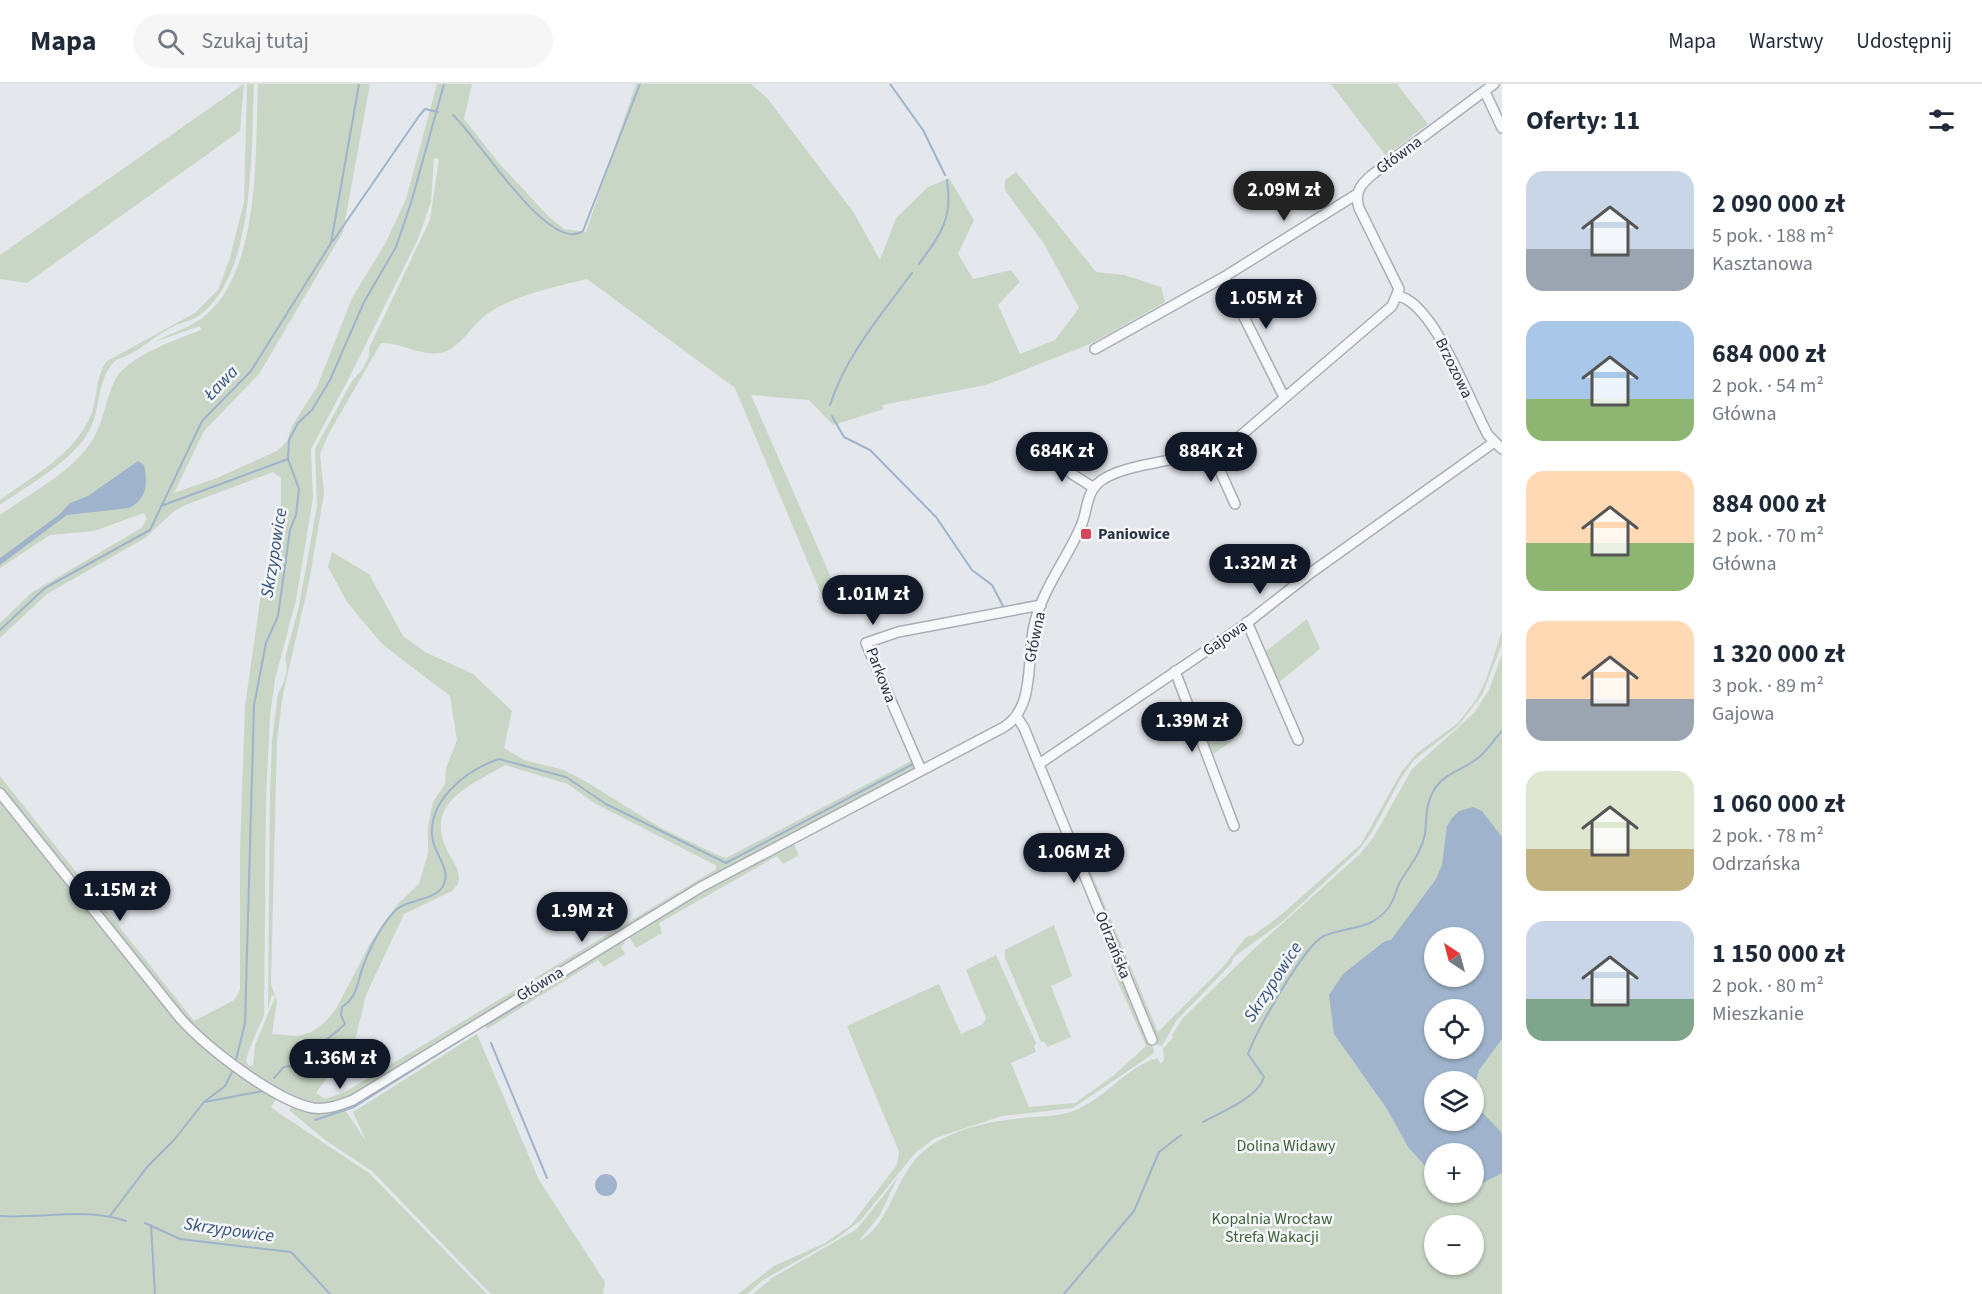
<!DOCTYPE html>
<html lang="pl">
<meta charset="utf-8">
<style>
body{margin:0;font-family:"Source Sans 3",sans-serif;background:#f6f6f7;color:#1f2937;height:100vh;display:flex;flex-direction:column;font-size:22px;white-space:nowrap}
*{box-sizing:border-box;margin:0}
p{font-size:20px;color:#747a83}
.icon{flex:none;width:33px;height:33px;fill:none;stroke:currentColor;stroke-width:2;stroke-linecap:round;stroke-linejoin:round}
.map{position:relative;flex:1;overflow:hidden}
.details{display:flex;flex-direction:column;background:#fff;width:480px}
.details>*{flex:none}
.needle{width:39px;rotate:324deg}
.fabs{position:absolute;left:1424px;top:843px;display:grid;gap:12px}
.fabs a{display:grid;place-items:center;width:60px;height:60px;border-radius:50%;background:#fff;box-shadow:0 2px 4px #0004;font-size:30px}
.price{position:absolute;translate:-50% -51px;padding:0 14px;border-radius:21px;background:#111827;color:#fff;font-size:20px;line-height:39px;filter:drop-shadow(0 2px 3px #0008)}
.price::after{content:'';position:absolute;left:50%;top:36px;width:18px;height:14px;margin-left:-9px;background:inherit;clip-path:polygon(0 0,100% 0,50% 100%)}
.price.on{background:#222;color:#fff}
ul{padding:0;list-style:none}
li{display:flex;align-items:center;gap:18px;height:150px;padding:0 24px}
li span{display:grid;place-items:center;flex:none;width:168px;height:120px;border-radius:18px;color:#555}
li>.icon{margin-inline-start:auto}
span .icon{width:72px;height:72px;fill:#fffc;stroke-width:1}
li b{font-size:26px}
h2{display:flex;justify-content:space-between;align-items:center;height:72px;padding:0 24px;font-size:26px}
header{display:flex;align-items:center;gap:36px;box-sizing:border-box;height:84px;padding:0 30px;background:#fff;border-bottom:2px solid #e0e1e3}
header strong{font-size:28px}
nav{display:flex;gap:33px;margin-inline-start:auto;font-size:21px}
.search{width:420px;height:54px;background:#f6f6f7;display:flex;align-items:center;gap:15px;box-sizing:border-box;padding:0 21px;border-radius:33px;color:#747a83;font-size:22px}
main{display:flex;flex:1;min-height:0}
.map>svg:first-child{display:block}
.green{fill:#c9d6c5;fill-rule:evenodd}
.water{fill:#9fb4cc;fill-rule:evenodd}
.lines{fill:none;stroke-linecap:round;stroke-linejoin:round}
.stream{stroke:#9fb4cc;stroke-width:2}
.minor-casing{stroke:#a9aeb7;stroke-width:12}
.minor{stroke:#f7f8fa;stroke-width:9}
.poi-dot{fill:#d1495b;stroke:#f4f6f9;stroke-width:2}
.labels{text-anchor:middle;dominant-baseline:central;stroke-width:5;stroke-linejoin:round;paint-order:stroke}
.street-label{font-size:16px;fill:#2b3445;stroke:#f4f6f9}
.poi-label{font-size:16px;font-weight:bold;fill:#2b3445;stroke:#f4f6f9;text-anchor:start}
.park-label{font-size:16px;fill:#3f6138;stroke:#f4f6f9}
.water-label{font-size:18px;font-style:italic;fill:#34527a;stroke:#f4f6f9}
</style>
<header>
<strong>Mapa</strong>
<div class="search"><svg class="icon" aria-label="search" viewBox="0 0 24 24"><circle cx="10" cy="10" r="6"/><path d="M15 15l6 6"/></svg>Szukaj tutaj</div>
<nav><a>Mapa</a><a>Warstwy</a><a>Udostępnij</a></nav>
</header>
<main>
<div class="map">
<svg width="1502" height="1210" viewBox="0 0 1502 1210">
<rect width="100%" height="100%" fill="#e4e7ec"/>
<!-- green -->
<path class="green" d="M244,0L240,47L27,199L0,195V171Z
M247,0H254C251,63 256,188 201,230C193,237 182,238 172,243C156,251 142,265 126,272C121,275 117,274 114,278C97,295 101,324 90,345C76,375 27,402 0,421V416C33,392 75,370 91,331C98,313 95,293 107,277L195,229L218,206L230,174L244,118Z
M258,0H370L343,148L259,290L204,347L174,409L217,394L277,367L287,357L292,342L317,303L352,214L385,160L406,115L437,0H472L464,35L498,78L548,132L564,145L586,148L636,0H751L767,14L854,129L880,176L896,134L928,103L949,94L974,136L958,170L973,195L1011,186L1020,198L998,221L1020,270L1055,256L1079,224L1044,160L1005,106V96L1016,88L1096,188L1124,191L1161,203L1165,218L1090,260L986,301L882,321L884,325L833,341L809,316L751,311L839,512L824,517L735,304L587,195C554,203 519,210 490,228C473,238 460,266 440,269C419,272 401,258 381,259L328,351L320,370L324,409L309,498L283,610L277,656L271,900L277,918L272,950L298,952L311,948L324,939L336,925L371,858L397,821L419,800L428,769V742L433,718L445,700L446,684L457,656L450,612L382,560L347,518L328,483L332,468L369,490L403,552L425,568L473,590L512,627L504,664L524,676L564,686L585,697L661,744L720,772L726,774L913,676L917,684L718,789L353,1013C301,1030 284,1007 240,983L278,1012L271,1023L273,1025L369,1089L487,1210H0V715L176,925L0,703V692L194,937L234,916L240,906V767L245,622L260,517L281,419V394L273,388L185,421L172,429L145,454L47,510L0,554V539L31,509L141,444L147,435L144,429L94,447L50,451L0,484V431C27,412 68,389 87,364C104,343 104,318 115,296C125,274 179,254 201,246L200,242L154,258C171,249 193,243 207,230C261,182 255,67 258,0ZM434,74L439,75L430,136L369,264V273L362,286L352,297L315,365L317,422L299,522L285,574C289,585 285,599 278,609L272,658L270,711L268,925L272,911L275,913L255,961L253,981L249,982L246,977L249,966L264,931L266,715L270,632L275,595L296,516L313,414L311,365L350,292L418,155L431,118ZM505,681L568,700L594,719L717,782L715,786L345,1008L325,1015L316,1009L355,956L366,911L404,830L452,807L458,800C461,788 455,780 449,770C422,719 468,703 505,681Z
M1331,0H1397L1428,40L1386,72Z
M1307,535L1320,565L1278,599L1265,568Z
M1502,547V560L1482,611L1458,642L1414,676L1400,696L1371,750L1358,767L1282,838L1234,873L1231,880L1176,937L1162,962L1158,961L1087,792L1091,788L1158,948L1224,882L1246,853L1254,851L1282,830L1361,760L1402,687L1417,669L1458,639L1476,616L1486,596Z
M1502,570V1210H753L772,1194L857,1145L898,1093L880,1131L859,1157C892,1140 895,1089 925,1066C951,1045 991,1037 1023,1034C1039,1032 1058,1033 1073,1027C1105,1015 1125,984 1157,974L1161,980L1164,976L1163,964L1173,954L1172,951L1183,934L1256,863L1360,770L1373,754L1412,685L1474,629L1489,606ZM1434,854H1473V892H1434ZM1434,926H1473V964H1434ZM1434,998H1473V1036H1434ZM1434,1070H1473V1108H1434ZM1434,1142H1473V1180H1434Z
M1238,637L1243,649L1212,671L1206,655Z
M793,759L799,771L783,780L777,772L659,839L662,849L636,864L628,851L703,805Z
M1054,841L1072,892L1051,902L1071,953L1047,963L1045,958H1041L1005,874V866Z
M1106,851L1154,966L1153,970L1073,1024L1002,1032L935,1054L915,1069L861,1136L836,1155L763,1196L747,1210H738L774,1182L825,1159L851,1141L897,1081L899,1068L847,942L939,900L961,950L983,940L986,934L966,886L996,871L1036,959L1034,962L1036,968L1011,979L1029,1023L1075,1019L1113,992L1146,962L1111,882L1113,881L1101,852Z
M619,855L624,856L625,859L621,863L625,870L604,883L598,876L487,945L484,939Z
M477,950L539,1096L605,1198L603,1210H491L372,1087L325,1056L289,1026L292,1022L312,1028L345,1026L366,1057L353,1028Z"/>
<!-- water -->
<path class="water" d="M138,377L144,381C148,400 147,415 129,424L67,431L0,481V474L60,430L70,419L88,412Z
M1473,723L1482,727L1502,753V955L1479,986L1473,1008V998H1434V1036H1473V1019L1502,1049V1089L1473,1104V1070H1434V1092L1408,1063L1387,1025L1334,950L1329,911L1343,890L1385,857L1391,856L1436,795L1442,781L1447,742L1452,734L1459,727ZM1434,854H1473V892H1434ZM1434,926H1473V964H1434Z
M595 1101a11 11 0 1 1 22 0a11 11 0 1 1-22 0Z"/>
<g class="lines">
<!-- stream -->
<path class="stream" d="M890,0L923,46L945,91
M453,31C477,52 549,171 583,147L640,0
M333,157L419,32L425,25L438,28
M919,180C941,150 953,134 947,96
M830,321C846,271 881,231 912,189
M832,332L844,353L870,366L936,433L972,486L992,501L1003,522
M161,422L288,375
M0,546L45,504L150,446L202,337L251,287L331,159L359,0
M486,941L553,900
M491,959L547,1094
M236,976L245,939L254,621L266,559L278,532L290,446L296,431L299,405L288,375L289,356L298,339L312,326L330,296L364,218L396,163L411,119L444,0
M274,994L284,983L290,982C304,993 319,996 332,981C326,944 317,967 345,940L341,931L342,923C359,912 357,896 364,880C371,862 383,838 397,825C409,815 438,816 444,800C450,785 436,771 433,757C425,718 466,686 499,675L566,693L606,720L726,779L913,680
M205,1018L263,1007
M315,1036L354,1023L475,947
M1203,1038C1221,1028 1258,1014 1264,993L1248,970C1256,948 1304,861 1324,852C1349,841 1370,848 1389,823C1394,816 1396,806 1400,798C1409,782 1421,770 1425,750C1427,733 1425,721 1434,706C1444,689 1463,686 1478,674C1487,667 1494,655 1502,647
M0,1132C42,1135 86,1123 126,1137
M110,1132L147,1083L174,1056L204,1018L225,1002L232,988
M145,1139L180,1155L291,1168L330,1210
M151,1141L155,1210
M1064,1210L1134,1127L1159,1068L1181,1051"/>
<defs>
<path id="minor" d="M1485,8L1502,44
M1224,193L1284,313
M1398,212C1434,218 1470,319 1488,351L1502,365
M1095,265L1224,193L1357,110
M1055,366L1072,390L1094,404
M1211,367L1235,420
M1247,538L1298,656
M1175,587L1234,742
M1017,633L1024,644L1152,956
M1039,680L1243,542L1312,488L1493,359
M921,686L866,559L898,548L1041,521
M0,709L180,934C206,963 275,1017 313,1024C327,1026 340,1021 353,1016L701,803L1004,643C1036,623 1026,575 1034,542C1041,507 1067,475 1081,442C1087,429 1086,411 1097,400C1120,377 1200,377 1232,359L1392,222L1399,205L1359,124C1354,108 1361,100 1373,90L1494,0"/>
</defs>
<!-- minor casing -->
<use href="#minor" class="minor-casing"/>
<!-- minor -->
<use href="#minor" class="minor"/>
</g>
<!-- markers -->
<rect class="poi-dot" x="1080" y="444" width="12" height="12" rx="3"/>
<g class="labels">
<!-- street labels -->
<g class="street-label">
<text transform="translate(1399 71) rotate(-36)">Główna</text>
<text transform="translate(1454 284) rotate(64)">Brzozowa</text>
<text transform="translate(1035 553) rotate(-78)">Główna</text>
<text transform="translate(1225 554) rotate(-35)">Gajowa</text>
<text transform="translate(881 591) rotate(69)">Parkowa</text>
<text transform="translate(1113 861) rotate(68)">Odrzańska</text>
<text transform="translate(540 900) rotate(-31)">Główna</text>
</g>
<!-- poi labels -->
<g class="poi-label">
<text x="1098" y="450">Paniowice</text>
</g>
<!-- park labels -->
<g class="park-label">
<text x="1286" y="1062">Dolina Widawy</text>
<text x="1272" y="1135">Kopalnia Wrocław<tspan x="1272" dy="18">Strefa Wakacji</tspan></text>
</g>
<!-- water labels -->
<g class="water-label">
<text transform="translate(221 299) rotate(-46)">Ława</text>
<text transform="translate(274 469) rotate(-81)">Skrzypowice</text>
<text transform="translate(1273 898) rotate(-57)">Skrzypowice</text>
<text transform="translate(229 1146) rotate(8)">Skrzypowice</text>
</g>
</g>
</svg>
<div class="fabs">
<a><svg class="needle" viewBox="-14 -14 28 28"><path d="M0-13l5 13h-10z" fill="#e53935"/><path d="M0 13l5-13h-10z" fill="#747a83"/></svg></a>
<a><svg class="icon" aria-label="locate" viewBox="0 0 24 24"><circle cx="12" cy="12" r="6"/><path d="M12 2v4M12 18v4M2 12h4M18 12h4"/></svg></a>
<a><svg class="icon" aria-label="layers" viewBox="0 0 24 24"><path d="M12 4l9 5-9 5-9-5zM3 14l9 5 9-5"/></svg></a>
<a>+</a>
<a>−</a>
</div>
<b class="price on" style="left:1284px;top:138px">2.09M zł</b>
<b class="price" style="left:1266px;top:246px">1.05M zł</b>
<b class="price" style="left:1062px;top:399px">684K zł</b>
<b class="price" style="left:1211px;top:399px">884K zł</b>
<b class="price" style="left:1260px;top:511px">1.32M zł</b>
<b class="price" style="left:873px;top:542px">1.01M zł</b>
<b class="price" style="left:1192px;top:669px">1.39M zł</b>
<b class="price" style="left:1074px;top:800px">1.06M zł</b>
<b class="price" style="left:120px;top:838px">1.15M zł</b>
<b class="price" style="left:582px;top:859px">1.9M zł</b>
<b class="price" style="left:340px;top:1006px">1.36M zł</b>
</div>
<section class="details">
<h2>Oferty: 11<svg class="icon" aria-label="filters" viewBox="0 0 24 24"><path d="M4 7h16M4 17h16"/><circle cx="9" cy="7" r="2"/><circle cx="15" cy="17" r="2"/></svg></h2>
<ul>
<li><span style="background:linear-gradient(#c9d6e8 65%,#9aa5b1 0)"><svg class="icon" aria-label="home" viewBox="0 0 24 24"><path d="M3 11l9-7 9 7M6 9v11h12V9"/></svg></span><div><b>2 090 000 zł</b><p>5 pok. · 188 m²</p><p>Kasztanowa</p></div></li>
<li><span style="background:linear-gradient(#a9c7e8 65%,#8fb573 0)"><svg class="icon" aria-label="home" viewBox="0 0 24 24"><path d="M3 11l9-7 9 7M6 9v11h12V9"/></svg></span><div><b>684 000 zł</b><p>2 pok. · 54 m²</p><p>Główna</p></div></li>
<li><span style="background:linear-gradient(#ffd9b3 60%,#8fb573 0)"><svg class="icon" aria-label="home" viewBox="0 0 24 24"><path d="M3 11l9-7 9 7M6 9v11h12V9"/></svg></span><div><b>884 000 zł</b><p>2 pok. · 70 m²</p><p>Główna</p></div></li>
<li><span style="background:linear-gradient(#ffd9b3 65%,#9aa5b1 0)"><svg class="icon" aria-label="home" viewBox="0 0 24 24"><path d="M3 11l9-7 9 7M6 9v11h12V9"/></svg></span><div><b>1 320 000 zł</b><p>3 pok. · 89 m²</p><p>Gajowa</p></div></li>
<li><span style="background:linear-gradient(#dfe7d0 65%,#c2b280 0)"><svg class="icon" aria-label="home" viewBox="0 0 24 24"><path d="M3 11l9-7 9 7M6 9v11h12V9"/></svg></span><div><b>1 060 000 zł</b><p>2 pok. · 78 m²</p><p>Odrzańska</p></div></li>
<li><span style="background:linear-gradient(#c9d6e8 65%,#7fa58c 0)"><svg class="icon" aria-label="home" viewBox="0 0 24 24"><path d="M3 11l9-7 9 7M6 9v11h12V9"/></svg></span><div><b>1 150 000 zł</b><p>2 pok. · 80 m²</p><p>Mieszkanie</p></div></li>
</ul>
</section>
</main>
